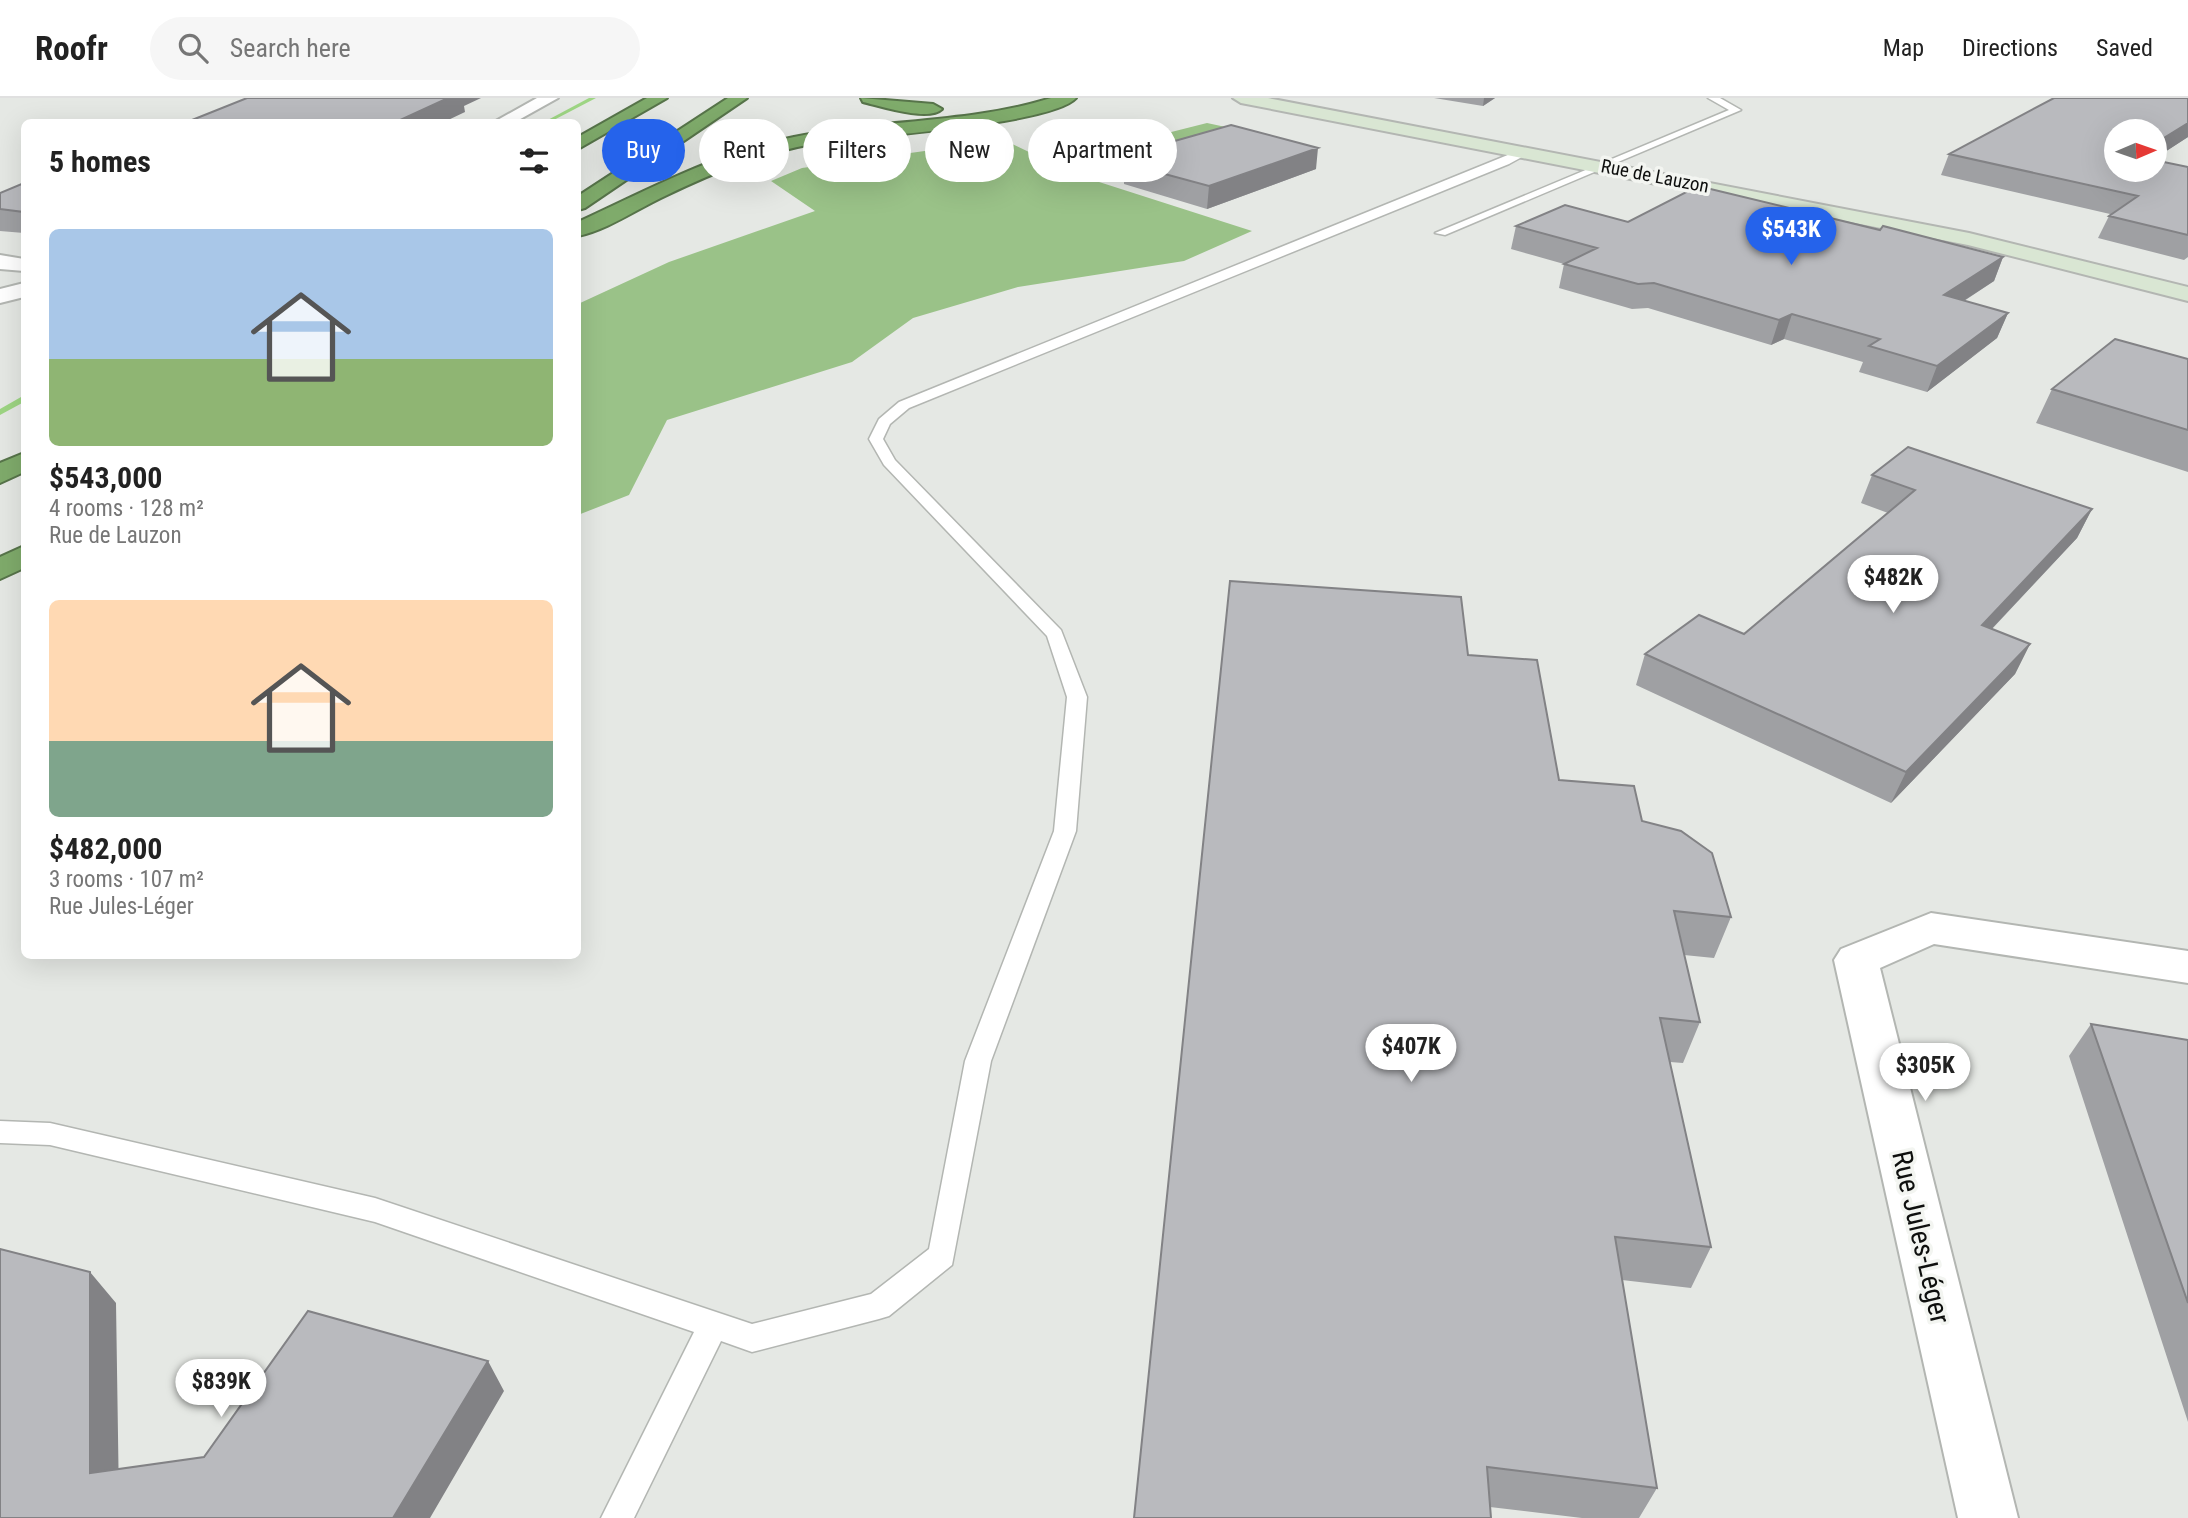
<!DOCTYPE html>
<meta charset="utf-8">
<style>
body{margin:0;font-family:"Roboto Condensed",sans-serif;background:#f6f6f6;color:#222;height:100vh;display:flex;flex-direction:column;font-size:26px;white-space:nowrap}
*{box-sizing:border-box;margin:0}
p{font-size:23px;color:#767676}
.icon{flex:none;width:38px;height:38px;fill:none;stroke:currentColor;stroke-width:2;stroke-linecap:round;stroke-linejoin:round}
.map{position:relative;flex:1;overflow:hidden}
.sheet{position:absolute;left:21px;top:21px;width:560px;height:840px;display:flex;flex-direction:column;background:#fff;border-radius:10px;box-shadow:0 7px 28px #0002}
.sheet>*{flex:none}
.hud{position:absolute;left:602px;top:21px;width:665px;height:63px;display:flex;gap:14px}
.needle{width:46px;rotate:88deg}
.tools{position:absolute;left:2104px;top:21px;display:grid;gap:14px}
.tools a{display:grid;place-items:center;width:63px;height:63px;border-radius:50%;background:#fff;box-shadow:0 7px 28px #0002;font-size:35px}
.price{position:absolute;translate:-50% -60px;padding:0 16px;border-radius:24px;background:#fff;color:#222;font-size:23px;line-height:46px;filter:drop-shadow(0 2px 4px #0008)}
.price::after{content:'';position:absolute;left:50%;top:42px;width:21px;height:16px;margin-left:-10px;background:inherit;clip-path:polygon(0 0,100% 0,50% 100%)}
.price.selected{background:#2563eb;color:#fff}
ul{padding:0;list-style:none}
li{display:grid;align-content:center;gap:14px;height:371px;padding:0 28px}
li span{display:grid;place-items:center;height:217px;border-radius:10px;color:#555}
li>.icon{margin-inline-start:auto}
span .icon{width:126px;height:126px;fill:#fffc;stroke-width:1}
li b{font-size:30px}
h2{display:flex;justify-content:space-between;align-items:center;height:84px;padding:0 28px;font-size:30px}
.pill{padding:0 24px;border-radius:32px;background:#fff;box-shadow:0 7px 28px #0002;font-size:24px;line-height:63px}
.pill.selected{background:#2563eb;color:#fff}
header{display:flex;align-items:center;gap:42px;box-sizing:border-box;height:98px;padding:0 35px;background:#fff;border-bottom:2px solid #e0e0e0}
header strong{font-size:33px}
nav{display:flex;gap:38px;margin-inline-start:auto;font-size:24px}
.search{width:490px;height:63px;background:#f6f6f6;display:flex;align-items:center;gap:18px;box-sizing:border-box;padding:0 24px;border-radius:38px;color:#767676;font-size:26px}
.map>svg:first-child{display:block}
.green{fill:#9ac288}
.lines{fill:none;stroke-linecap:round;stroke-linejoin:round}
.stream{fill:#9dd583;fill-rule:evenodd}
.lane-casing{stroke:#b3b6b2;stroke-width:3}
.street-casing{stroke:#b3b6b2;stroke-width:4}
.secondary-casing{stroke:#b3b6b2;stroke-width:4}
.highway-casing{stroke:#57744a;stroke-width:4}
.lane{fill:#fff;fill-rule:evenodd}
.street{fill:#fff;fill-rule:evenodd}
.secondary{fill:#d9e6d3;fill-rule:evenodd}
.highway{fill:#7fab6b;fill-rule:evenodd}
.wall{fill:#9fa0a3}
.shaded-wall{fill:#828285}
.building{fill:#b9babe;stroke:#828285;stroke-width:2}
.labels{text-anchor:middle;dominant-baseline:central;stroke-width:7;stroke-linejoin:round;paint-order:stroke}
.far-street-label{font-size:19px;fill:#0e0f0e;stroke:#f3f5f1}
.near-street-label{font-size:28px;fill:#0e0f0e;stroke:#f3f5f1}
</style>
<header>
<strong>Roofr</strong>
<div class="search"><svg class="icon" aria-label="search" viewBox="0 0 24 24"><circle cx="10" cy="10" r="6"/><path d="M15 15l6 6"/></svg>Search here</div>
<nav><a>Map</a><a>Directions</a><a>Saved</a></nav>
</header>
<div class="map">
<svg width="2188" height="1420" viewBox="0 0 2188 1420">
<rect width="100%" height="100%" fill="#e5e8e4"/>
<!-- green -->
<path class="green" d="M1207,25L1235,31L1096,83L1252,133L1184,163L1018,189L913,220L852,264L667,322L629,397L578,417V206L669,164L815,113L771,83L802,70L1004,42L1031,55L1080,57Z"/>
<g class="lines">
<!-- stream -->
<path class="stream" d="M589,0H596L550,24H544Z
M21,299H24V304L0,317V311Z"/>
<defs>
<path id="lane" d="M1708,0H1720L1741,12L1445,137L1435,135L1729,12Z
M1525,50L1529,55L1509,66L909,310L890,326L883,341L895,362L1061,532L1087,599L1076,733L991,963L952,1167L889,1218L879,1221L752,1254L721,1243L634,1420H601L694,1234L375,1124L50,1047L0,1045V1023L50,1025L375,1100L752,1226L871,1196L929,1151L965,963L1054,733L1067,599L1047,538L884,367L869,341L879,321L899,304Z"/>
<path id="street" d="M537,0H558L515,24H494Z
M0,157L24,161V173L0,171Z
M24,185V199L0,205V191Z
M1931,815L2188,853V885L1934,846L1880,870L2018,1420H1958L1834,862L1841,851Z"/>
<path id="secondary" d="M1233,0H1268L1969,135L2188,189V203L1968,147L1241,5Z"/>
<path id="highway" d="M647,0H667L578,51V39Z
M728,0H747L585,110L578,112V98Z
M861,0L933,6L942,11C929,24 880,8 863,4Z
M1051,0H1076C1053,26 873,38 831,43C772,51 718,72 665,98C637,111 607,132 578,138V124C648,92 717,54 794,39C879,21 968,26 1051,0Z
M24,355V374L0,385V365Z
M24,448V470L0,481V459Z"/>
</defs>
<!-- lane casing -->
<use href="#lane" class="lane-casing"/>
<!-- street casing -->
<use href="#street" class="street-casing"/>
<!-- secondary casing -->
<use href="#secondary" class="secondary-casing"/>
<!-- highway casing -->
<use href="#highway" class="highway-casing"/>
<!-- lane -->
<use href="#lane" class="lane"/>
<!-- street -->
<use href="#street" class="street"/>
<!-- secondary -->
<use href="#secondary" class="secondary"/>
<!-- highway -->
<use href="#highway" class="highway"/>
</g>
<!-- wall -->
<path class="wall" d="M1434,0H1495L1483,8Z
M2188,0V39L2154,61V33L2116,72L2188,69V159L2184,162L2098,140L2110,116L1941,77L1949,56Z
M1157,48L1316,71L1207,111L1124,86V65L1143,58V56L1157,51Z
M24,85V135L0,133V95Z
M1628,124L1880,132L2003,159L1994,183L1964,203L2008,215L1997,240L1927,294L1859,274L1863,264L1784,241L1771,247L1648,210L1632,211L1559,190L1564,166L1511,151L1516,128Z
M2188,261V374L2036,325L2052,291Z
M1872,377L2092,411L2077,440L1992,531L2030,546L2015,576L1891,705L1636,587L1645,556L1744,536L1888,415L1861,405Z
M1468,557L1559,682L1642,723L1731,819L1714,860L1684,857L1700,924L1683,965L1670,964L1711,1149L1691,1190L1622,1182L1657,1390L1639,1420H1582L1490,1409L1134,1420Z
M2091,926L2188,942V1324L2069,958Z"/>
<!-- shaded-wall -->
<path class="shaded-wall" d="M448,0H481L464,8L465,14L444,24H396Z
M1484,0H1495L1483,8Z
M2188,25V39L2154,61V46Z
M1318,50L1316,71L1207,111L1209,88Z
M2003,159L1994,183L1934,222L1944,197Z
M2008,215L1997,240L1927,294L1937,268Z
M1792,216L1784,241L1771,247L1779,222Z
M2092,411L2077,440L1967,557L1982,527Z
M2030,546L2015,576L1891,705L1906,674Z
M90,1174L116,1205L119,1404L90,1375Z
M488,1263L504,1293L430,1420H393Z"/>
<!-- building -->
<path class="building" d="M247,0H448L396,24H187Z
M2054,0H2188V25L2154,46V33H2116V72H2154V62L2188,69V137L2109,118L2138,98L1949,56Z
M1231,27L1318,50L1209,88L1124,65L1146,57L1143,56L1159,50L1157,48Z
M24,85V114L0,111V95Z
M1698,88L1880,132L1883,128L2003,159L1944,197L2008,215L1937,268L1869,248L1880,241L1792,216L1779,222L1654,185L1638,186L1564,166L1597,150L1516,128L1565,107L1628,124Z
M2115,241L2188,261V332L2052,291Z
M1908,349L2092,411L1982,527L2030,546L1906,674L1645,556L1699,517L1744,536L1915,392L1872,377Z
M1230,483L1461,499L1468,557L1537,562L1559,682L1634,688L1642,723L1681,733L1712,755L1731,819L1674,813L1700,924L1660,920L1711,1149L1615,1139L1657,1390L1487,1369L1491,1420H1134Z
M2091,926L2188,942V1205Z
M0,1151L90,1174V1375L204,1359L308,1213L488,1263L393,1420H0Z"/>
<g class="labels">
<!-- far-street labels -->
<g class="far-street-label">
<text transform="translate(1655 78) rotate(11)">Rue de Lauzon</text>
</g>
<!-- near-street labels -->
<g class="near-street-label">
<text transform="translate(1921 1139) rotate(77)">Rue Jules-Léger</text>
</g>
</g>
</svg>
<div class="tools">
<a><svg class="needle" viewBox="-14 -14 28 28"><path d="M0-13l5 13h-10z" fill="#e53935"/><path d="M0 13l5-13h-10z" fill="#767676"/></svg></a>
</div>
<b class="price selected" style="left:1791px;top:169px">$543K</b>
<b class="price" style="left:1893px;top:517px">$482K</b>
<b class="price" style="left:1411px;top:986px">$407K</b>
<b class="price" style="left:1925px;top:1005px">$305K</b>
<b class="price" style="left:221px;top:1321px">$839K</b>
<div class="hud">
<a class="pill selected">Buy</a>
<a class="pill">Rent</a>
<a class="pill">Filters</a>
<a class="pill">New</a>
<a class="pill">Apartment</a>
</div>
<section class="sheet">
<h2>5 homes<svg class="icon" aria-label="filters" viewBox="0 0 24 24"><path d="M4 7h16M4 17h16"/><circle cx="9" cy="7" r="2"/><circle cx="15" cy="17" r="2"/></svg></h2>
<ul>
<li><span style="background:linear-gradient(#a9c7e8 60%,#8fb573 0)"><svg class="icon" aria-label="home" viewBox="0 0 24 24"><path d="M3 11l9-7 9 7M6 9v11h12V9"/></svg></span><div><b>$543,000</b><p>4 rooms · 128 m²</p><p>Rue de Lauzon</p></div></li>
<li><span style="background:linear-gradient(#ffd9b3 65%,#7fa58c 0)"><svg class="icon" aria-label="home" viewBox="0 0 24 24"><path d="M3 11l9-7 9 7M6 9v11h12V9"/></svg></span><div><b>$482,000</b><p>3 rooms · 107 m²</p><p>Rue Jules-Léger</p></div></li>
</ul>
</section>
</div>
